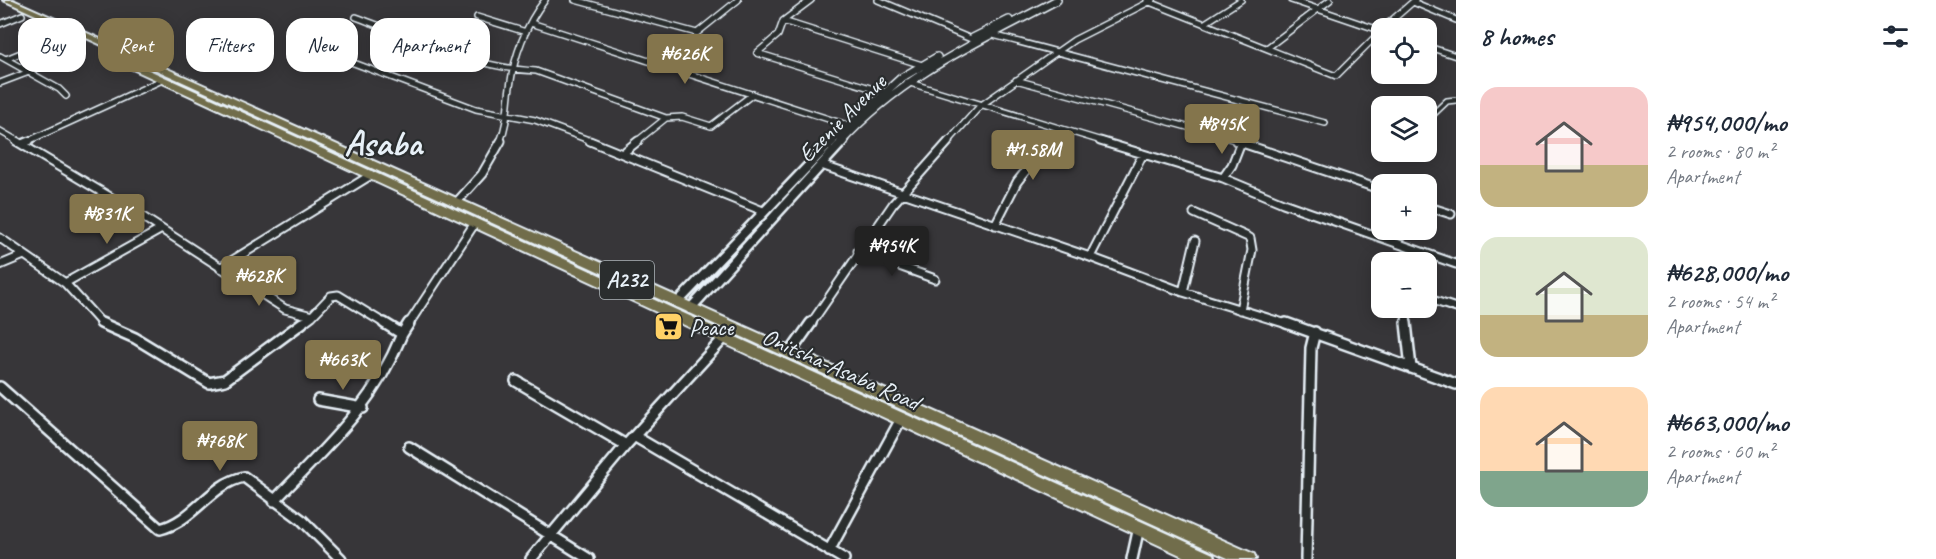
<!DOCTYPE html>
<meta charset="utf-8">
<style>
body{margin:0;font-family:Caveat,sans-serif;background:#f6f6f7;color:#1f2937;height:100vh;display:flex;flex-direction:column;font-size:22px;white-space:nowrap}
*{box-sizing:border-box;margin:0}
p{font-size:20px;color:#747a83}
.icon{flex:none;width:33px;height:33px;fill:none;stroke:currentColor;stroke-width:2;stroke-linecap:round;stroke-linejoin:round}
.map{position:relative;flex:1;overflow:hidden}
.details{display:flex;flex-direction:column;background:#fff;width:480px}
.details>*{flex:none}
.top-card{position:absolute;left:18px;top:18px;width:570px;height:54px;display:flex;gap:12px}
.controls{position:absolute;left:1371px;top:18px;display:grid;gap:12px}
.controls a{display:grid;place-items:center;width:66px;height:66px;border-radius:12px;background:#fff;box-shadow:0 3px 15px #0003;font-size:30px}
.price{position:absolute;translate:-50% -51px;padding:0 14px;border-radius:6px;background:#84754c;color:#fff;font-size:20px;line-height:39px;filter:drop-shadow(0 2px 3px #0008)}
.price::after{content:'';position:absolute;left:50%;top:36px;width:18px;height:14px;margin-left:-9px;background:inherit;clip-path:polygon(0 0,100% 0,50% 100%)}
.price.on{background:#222;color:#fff}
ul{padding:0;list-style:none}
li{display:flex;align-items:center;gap:18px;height:150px;padding:0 24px}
li span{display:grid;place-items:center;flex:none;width:168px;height:120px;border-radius:18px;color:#555}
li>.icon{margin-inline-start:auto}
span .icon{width:72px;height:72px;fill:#fffc;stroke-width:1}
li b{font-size:26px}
h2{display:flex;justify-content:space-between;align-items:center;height:72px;padding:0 24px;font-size:26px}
.chip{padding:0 21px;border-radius:18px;background:#fff;box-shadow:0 3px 15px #0003;font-size:21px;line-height:54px}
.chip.on{background:#84754c;color:#fff}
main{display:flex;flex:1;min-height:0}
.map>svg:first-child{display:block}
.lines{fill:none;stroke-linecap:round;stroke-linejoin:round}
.minor-far2-casing{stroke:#e8f1f8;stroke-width:8}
.minor-far1-casing{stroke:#e8f1f8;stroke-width:11}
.minor-casing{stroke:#e8f1f8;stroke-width:14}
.tertiary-far1-casing{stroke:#e8f1f8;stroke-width:10}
.tertiary-casing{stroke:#e8f1f8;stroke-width:13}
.trunk-casing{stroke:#e8f1f8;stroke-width:4}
.minor-far2{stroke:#2a2d2e;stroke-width:5}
.minor-far1{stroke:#2a2d2e;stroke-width:7}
.minor{stroke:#2a2d2e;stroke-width:9}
.tertiary-far1{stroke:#2a2d2e;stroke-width:7}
.tertiary{stroke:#2a2d2e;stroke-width:8}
.trunk{fill:#716d4b;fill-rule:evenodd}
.labels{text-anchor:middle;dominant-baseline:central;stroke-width:4.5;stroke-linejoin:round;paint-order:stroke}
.shield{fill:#2a2d2e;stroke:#afb6bb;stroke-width:1.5}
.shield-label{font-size:22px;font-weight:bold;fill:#e8f1f8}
.street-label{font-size:24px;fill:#e8f1f8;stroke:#2a2d2e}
.poi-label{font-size:24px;fill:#e8f1f8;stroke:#2a2d2e;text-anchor:start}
.town-label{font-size:36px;font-weight:bold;fill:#e8f1f8;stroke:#2a2d2e}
</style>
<main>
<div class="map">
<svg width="1456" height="559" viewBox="0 0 1456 559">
<rect width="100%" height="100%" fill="#373639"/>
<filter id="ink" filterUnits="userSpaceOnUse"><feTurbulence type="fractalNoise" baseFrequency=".0167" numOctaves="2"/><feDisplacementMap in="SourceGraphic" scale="12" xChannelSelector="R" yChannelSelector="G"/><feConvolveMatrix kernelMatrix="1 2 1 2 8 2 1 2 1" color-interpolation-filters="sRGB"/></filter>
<g filter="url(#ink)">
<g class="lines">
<defs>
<path id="minor-far2" d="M575,0L697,33L738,0
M811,0L783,21L778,35L757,53L883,92
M878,0L971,39
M1291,0L1382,31
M1147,1L1336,76L1382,30
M1413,2L1456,20
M356,17C414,38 474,68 536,71L666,118L636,142
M477,17L526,32
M783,21L922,65
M531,23L847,125
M1205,23L1241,0
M0,24L22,15
M1383,28L1415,0
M993,35L1325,123
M306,45L476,109L535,120L594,142
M1426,46L1456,56
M1267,48L1330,0
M0,56L59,89L66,96
M6,59L65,35
M1016,80L1242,142
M907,82L1105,142
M0,83L29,72
M666,118L682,117L711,126L753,94
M1426,121L1447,101L1456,100
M0,131L19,142
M26,142L162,80
M500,142C508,122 507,107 510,87C514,56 526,24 545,0
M948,142L980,106L1074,40L1153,0
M1048,142L1058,129"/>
<path id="minor-far1" d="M16,141L132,210L285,309L312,316L331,296L338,295L387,325
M590,141L763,211
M1100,141L1223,178L1283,203L1456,264
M1236,141L1382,190
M22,144L29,141
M623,153L638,141
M821,165L1090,257L1183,292L1290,325
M1223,178L1232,165L1241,142
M456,203L482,174L501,141
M1426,206L1451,214
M1194,213L1250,238L1252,250L1240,310
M995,225L1017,182L1049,141
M0,238L65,283L103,325
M858,251L935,279
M1090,257L1143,154
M1412,262L1415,250
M0,265L24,255
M220,268L371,175
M65,283L160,230
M1183,292L1195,241
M1426,298L1456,308
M300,325L312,316
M408,325L475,223
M810,325L893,204L949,141
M1406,325L1407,308"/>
<path id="minor" d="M101,323L135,338L209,383L225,380L302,323
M384,323L402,334L409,323
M1286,323L1456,384
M1406,323L1411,368
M790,353L811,323
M516,381L626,445
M0,387L160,529C194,521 210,484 244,477L302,520L341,559
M318,400L363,408
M634,436L844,559
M409,447L589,559
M274,501C327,446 373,406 402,334
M829,551L901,419
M531,559L626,445L724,338
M1132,559L1139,527
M1306,559L1311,348L1315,332"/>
<path id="tertiary-far1" d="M973,38L1009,20
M831,142L901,78L937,57
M841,142C903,74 978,42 1057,0"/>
<path id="tertiary" d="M677,303L832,141
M690,309L843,141"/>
<path id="trunk" d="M3,0H13L1254,554L1256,559H1230Z
M116,55L1213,554L1215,559H1189L113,60V56Z"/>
</defs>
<!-- minor-far2 casing -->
<use href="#minor-far2" class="minor-far2-casing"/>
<!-- minor-far1 casing -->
<use href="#minor-far1" class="minor-far1-casing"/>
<!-- minor casing -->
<use href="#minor" class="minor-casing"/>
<!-- tertiary-far1 casing -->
<use href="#tertiary-far1" class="tertiary-far1-casing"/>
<!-- tertiary casing -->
<use href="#tertiary" class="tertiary-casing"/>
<!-- trunk casing -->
<use href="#trunk" class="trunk-casing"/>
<!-- minor-far2 -->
<use href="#minor-far2" class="minor-far2"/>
<!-- minor-far1 -->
<use href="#minor-far1" class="minor-far1"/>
<!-- minor -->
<use href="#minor" class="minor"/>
<!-- tertiary-far1 -->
<use href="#tertiary-far1" class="tertiary-far1"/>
<!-- tertiary -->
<use href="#tertiary" class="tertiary"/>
<!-- trunk -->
<use href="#trunk" class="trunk"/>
</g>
</g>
<!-- icons -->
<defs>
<symbol id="supermarket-square" viewBox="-11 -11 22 22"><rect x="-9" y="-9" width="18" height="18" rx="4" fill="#ffd166" stroke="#2a2d2e"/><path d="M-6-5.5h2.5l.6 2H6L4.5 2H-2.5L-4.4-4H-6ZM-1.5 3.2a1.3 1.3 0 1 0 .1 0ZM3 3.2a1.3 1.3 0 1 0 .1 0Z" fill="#111"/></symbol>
</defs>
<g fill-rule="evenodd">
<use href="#supermarket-square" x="652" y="310" width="33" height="33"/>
</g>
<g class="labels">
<!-- shield labels -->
<rect class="shield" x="600" y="261" width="54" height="38" rx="4.5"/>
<g class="shield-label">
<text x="627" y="280">A232</text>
</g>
<!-- street labels -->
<g class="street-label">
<text transform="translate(842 118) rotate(-45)">Ezenie Avenue</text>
<text transform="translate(841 369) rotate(24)">Onitsha-Asaba Road</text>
</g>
<!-- poi labels -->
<g class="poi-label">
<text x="689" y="327">Peace</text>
</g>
<!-- town labels -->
<g class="town-label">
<text x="383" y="143">Asaba</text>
</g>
</g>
</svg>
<div class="controls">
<a><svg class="icon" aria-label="locate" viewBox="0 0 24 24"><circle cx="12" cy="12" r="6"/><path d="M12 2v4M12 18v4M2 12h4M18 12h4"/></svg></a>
<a><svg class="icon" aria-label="layers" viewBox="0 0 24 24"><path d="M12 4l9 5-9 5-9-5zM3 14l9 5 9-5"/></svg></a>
<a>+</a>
<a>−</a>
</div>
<b class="price" style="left:685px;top:85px">₦626K</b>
<b class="price" style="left:1222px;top:155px">₦845K</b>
<b class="price" style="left:1033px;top:181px">₦1.58M</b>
<b class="price" style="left:107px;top:245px">₦831K</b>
<b class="price on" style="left:892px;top:277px">₦954K</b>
<b class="price" style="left:259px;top:307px">₦628K</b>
<b class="price" style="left:343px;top:391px">₦663K</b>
<b class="price" style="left:220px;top:472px">₦768K</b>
<div class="top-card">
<a class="chip">Buy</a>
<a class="chip on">Rent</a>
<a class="chip">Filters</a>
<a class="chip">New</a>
<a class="chip">Apartment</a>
</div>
</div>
<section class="details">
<h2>8 homes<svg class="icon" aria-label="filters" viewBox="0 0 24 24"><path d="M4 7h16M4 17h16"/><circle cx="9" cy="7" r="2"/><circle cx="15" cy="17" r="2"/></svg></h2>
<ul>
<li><span style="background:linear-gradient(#f6c9c9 65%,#c2b280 0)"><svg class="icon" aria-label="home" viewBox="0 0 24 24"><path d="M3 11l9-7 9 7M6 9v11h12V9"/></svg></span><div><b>₦954,000/mo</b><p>2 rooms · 80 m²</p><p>Apartment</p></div></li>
<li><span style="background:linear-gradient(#dfe7d0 65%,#c2b280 0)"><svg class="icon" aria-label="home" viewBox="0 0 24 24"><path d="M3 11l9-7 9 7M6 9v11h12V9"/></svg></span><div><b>₦628,000/mo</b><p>2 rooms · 54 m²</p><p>Apartment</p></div></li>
<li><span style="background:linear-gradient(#ffd9b3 70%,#7fa58c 0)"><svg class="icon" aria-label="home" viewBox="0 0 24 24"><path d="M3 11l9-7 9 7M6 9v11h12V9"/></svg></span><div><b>₦663,000/mo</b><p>2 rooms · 60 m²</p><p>Apartment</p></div></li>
</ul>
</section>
</main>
